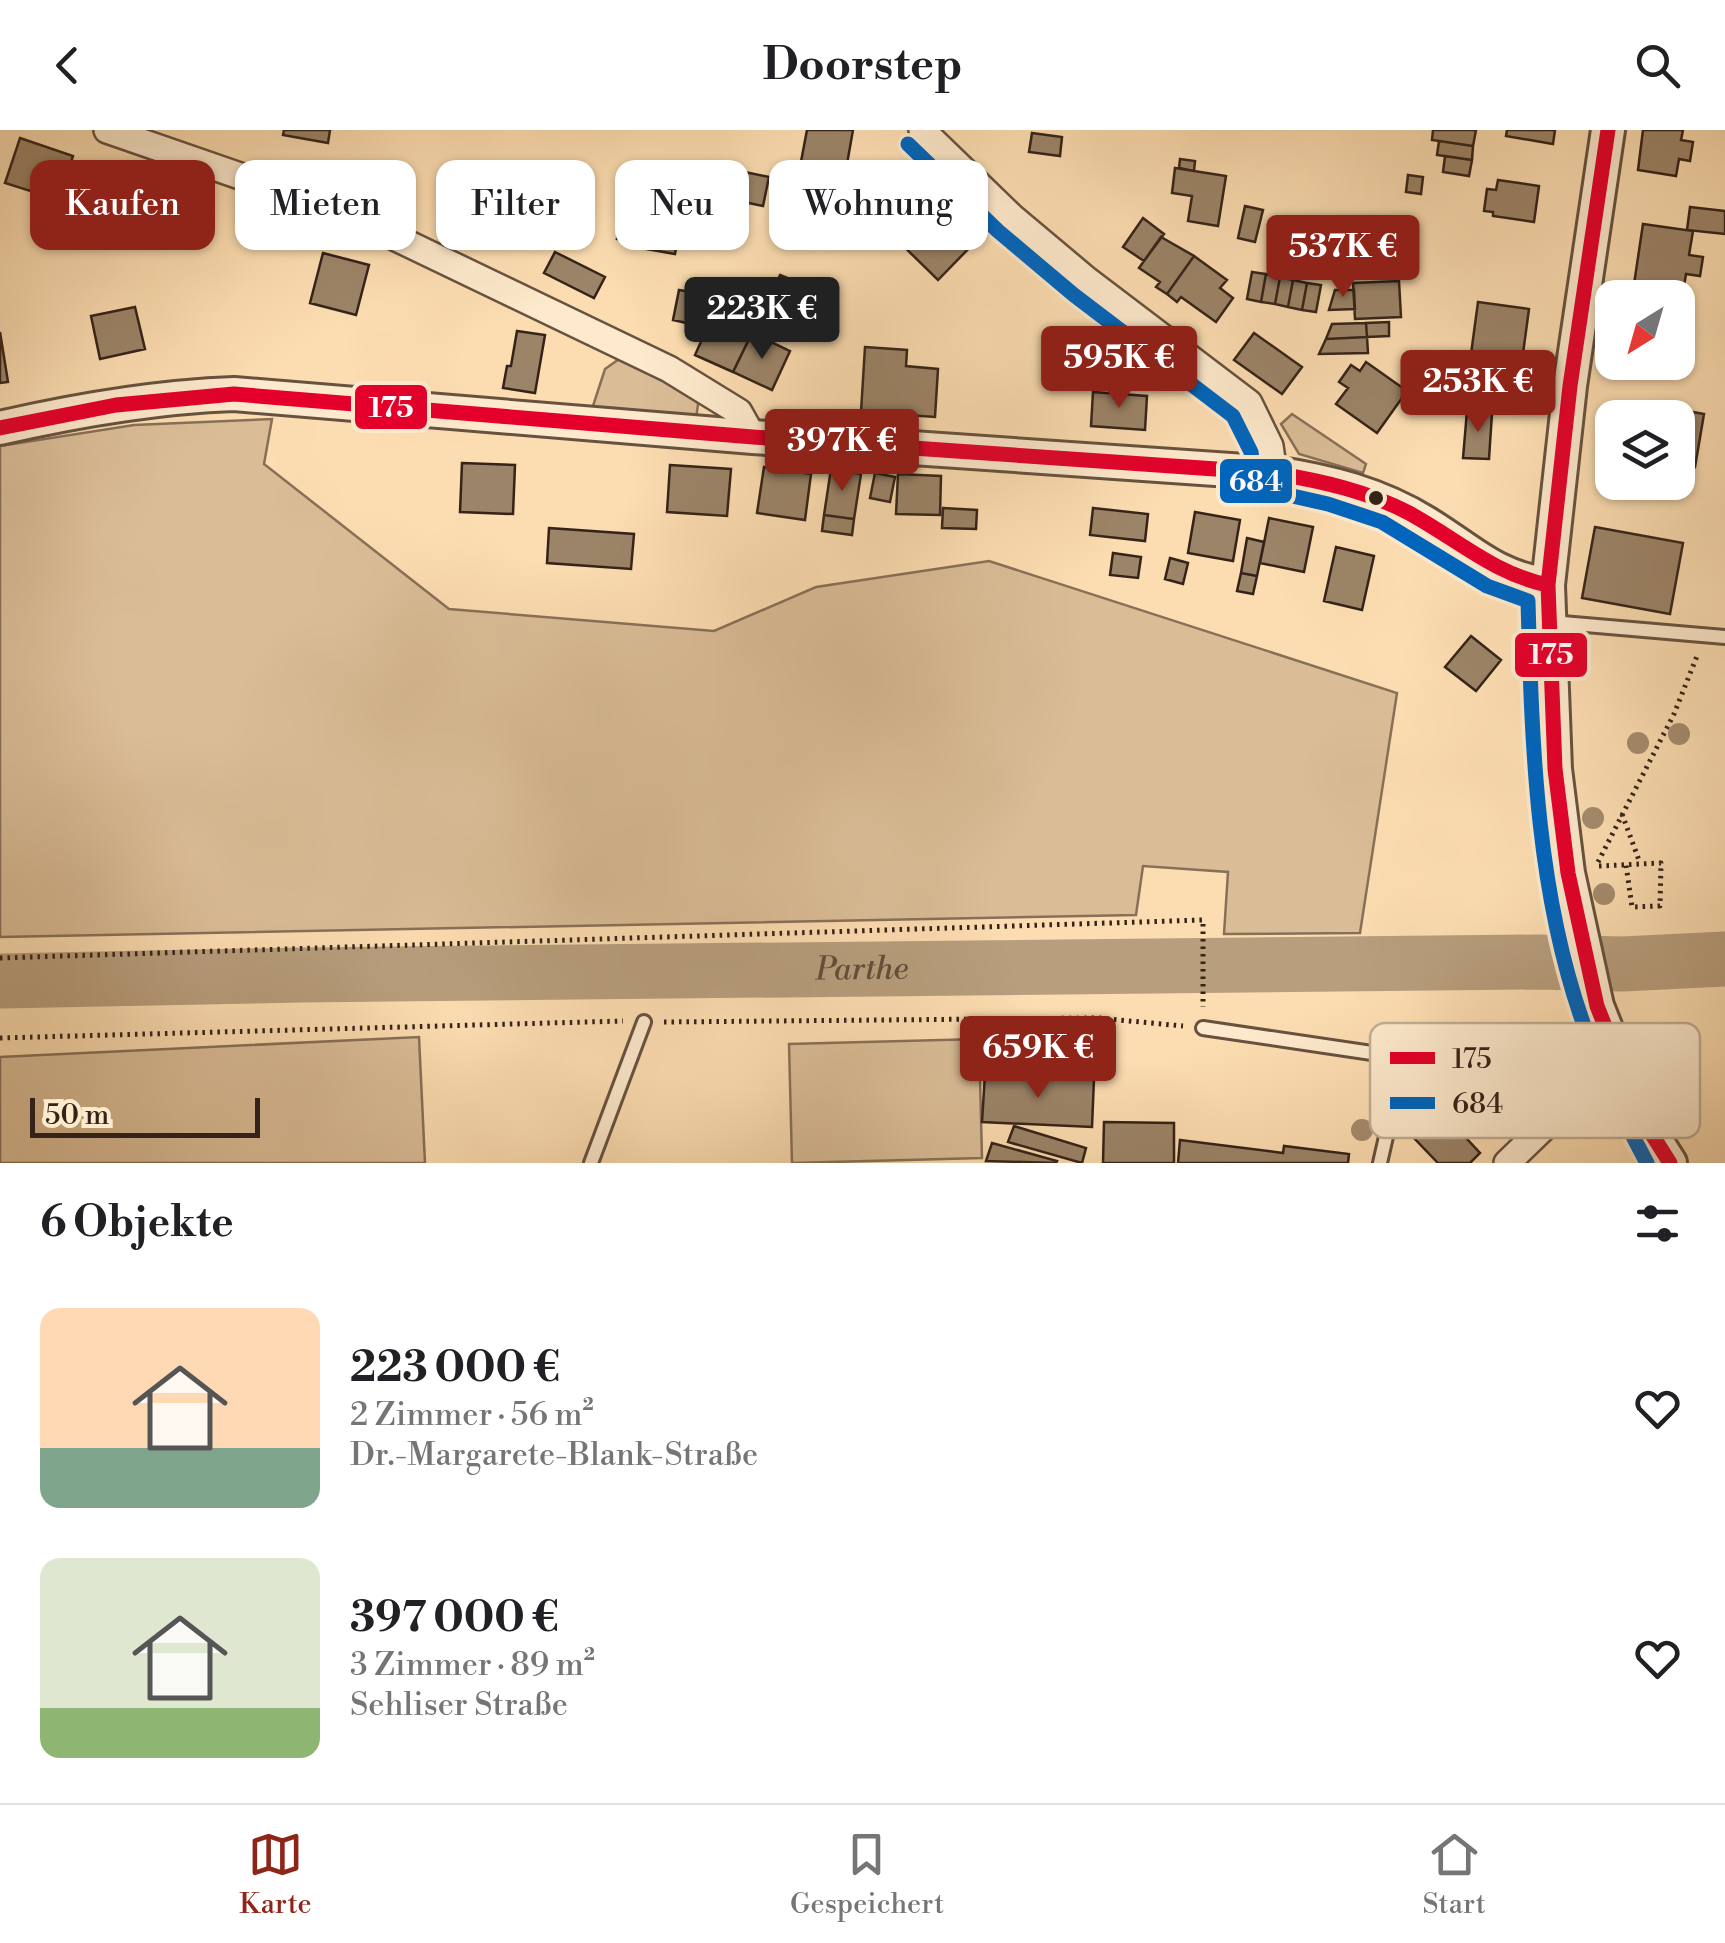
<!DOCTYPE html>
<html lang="de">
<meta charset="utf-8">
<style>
body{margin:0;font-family:"Libre Bodoni",serif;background:#f6f6f6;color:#202124;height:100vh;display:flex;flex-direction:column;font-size:38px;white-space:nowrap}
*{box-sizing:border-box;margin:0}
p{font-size:32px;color:#757577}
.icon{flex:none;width:55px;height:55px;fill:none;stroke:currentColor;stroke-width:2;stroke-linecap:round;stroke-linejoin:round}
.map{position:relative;height:1033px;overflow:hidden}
.details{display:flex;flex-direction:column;background:#fff;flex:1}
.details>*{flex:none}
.guide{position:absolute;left:30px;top:30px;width:1000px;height:90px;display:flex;gap:20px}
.needle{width:65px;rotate:217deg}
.fabs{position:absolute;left:1595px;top:150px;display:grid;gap:20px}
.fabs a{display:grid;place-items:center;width:100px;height:100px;border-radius:20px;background:#fff;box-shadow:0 2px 8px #0004;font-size:50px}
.scale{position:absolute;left:30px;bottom:25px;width:230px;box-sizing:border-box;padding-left:10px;border:5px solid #352319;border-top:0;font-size:28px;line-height:35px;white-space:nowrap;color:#352319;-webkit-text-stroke:8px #fde9cc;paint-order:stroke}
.price{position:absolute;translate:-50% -85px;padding:0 22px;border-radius:10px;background:#8f2418;color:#fff;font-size:32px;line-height:65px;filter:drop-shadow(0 2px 5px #0008)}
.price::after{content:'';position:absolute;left:50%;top:60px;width:30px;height:22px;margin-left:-15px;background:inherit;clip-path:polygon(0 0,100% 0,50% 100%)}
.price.active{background:#222;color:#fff}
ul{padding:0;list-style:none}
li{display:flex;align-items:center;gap:30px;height:250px;padding:0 40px}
li span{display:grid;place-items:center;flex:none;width:280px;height:200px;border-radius:20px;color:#555}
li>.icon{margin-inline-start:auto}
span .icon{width:120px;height:120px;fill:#fffc;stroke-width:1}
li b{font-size:42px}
h2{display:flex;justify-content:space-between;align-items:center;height:120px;padding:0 40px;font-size:42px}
.chip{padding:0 35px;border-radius:20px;background:#fff;box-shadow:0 2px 8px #0004;font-size:35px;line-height:90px}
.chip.active{background:#8f2418;color:#fff}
header{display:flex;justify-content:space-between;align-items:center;height:130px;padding:0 40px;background:#fff;font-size:45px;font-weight:700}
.tab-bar{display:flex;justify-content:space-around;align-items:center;height:140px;border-top:2px solid #e0e0e0;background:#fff;font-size:28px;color:#757577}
.tab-bar a{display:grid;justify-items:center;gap:5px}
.tab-bar .active{color:#8f2418}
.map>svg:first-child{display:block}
.green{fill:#dabd97;stroke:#887058;stroke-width:2.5}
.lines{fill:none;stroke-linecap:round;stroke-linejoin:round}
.river{stroke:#b89e7d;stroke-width:55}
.building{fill:#9c8468;stroke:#352319;stroke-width:2.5}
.service-casing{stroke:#67523f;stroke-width:18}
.minor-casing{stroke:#67523f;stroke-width:30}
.tertiary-casing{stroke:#67523f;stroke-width:38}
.path{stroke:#352319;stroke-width:5;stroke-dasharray:2.5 5;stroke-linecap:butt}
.service{stroke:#fde9cc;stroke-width:12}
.minor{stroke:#fde9cc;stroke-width:25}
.tertiary{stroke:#fde9cc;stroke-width:32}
.bus-1-casing{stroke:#fde9cc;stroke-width:22}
.bus-2-casing{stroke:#fde9cc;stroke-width:22}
.bus-1{stroke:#e4002b;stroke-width:15}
.bus-2{stroke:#0065bd;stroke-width:15}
.tree{fill:#a58c6e}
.bus-dot{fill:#352319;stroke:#fde9cc;stroke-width:4}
.labels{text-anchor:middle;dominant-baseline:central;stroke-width:8;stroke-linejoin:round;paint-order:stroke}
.water-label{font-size:32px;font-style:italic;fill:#634e3c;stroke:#fde9cc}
.key{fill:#fde9cc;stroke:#c1ae96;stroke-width:2.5}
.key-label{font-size:28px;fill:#352319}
.line-badge{stroke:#fde9cc;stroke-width:4}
.badge-label{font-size:28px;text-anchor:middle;font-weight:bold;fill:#fff}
</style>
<header><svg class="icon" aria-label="back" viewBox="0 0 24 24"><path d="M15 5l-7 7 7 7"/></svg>Doorstep<svg class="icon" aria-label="search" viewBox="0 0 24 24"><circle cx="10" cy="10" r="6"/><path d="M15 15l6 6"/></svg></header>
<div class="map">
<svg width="1725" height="1033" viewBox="0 0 1725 1033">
<rect width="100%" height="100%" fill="#fcddb1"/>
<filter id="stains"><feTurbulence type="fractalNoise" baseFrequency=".002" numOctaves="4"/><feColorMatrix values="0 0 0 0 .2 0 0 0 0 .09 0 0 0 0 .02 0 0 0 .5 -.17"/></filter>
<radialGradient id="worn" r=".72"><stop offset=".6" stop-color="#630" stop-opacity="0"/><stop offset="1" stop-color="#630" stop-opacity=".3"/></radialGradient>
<!-- green -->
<path class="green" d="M622,227L699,267L696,289L592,279L605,239Z
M1292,284L1366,334L1363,343L1299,324L1281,294Z
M272,289L264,334L449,479L714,501L816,457L989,431L1397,563L1360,803L1224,804L1228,742L1143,736L1136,785L0,807V316L134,295Z
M419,907L425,1033H0V927Z
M979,909L982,1028L792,1033L789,914Z"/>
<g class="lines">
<!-- river -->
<path class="river" id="s1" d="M0,851L300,845L1537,832L1623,834L1725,829"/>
</g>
<!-- building -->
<path class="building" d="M284,0H330L328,13L283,5Z
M807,0H853L844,51L799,42Z
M1433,0H1476L1473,16L1432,10Z
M1507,0H1555L1553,14L1506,6Z
M1643,0H1683L1681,10L1693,12L1690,31L1679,29L1676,46L1638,40Z
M1032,3L1062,7L1060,26L1029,22Z
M20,8L73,26L59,70L5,53Z
M1439,11L1473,16L1472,30L1437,25Z
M1445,26L1472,30L1469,46L1443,42Z
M1180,29L1195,31L1194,41L1179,38Z
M1175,38L1226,46L1218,96L1188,91L1192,66L1172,63Z
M740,41L769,47L763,76L734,70Z
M1408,45L1423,47L1421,64L1406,62Z
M641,49L687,58L675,124L629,116Z
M1498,50L1539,56L1534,92L1493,86V82L1484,81L1487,59L1496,60Z
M162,52L208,63L199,106L152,95Z
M922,60L975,112L938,150L884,97Z
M696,65L740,75L731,116L687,107Z
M248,75L303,88L297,115L242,102Z
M1245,76L1263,80L1255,112L1238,108Z
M1690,77L1725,81V104L1687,100Z
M635,82L630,111L617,109L622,83Z
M1143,88L1164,104L1144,131L1123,117Z
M1643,94L1693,101L1689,125L1703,127L1700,146L1686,144L1682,169L1633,161Z
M1161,107L1194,126L1167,164L1156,157L1160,152L1139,138Z
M555,122L605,147L594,168L544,143Z
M323,123L369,135L356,185L310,173Z
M1194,126L1227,150L1220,158L1233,168L1216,192L1181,167L1177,172L1167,164Z
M1252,142L1266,144L1261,172L1247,169Z
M1266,144L1280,147L1275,174L1261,172Z
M780,145L821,162L813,180L772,163Z
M1280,147L1293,150L1288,177L1275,174Z
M1293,150L1307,153L1302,180L1288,177Z
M1399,151L1401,187L1355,189L1353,153Z
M1307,153L1321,155L1316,182L1302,180Z
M679,160L698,163L691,194L673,190Z
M1335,160H1354L1355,179L1329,180Z
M1478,172L1529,179L1520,246L1469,239Z
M135,177L145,219L100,229L91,186Z
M713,185L752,203L733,242L695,225Z
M1389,192V206L1367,207L1366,193Z
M1366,193L1367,207L1326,209L1332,194Z
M517,201L545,205L535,263L503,258L507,236H511Z
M0,202L8,252L0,253Z
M752,203L790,221L772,260L733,242Z
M1254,203L1302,237L1282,264L1234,230Z
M1367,207L1368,223L1319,224L1326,209Z
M865,217L907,220L906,236L938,239L935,287L861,282Z
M1074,222L1103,224L1101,245L1091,244L1090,258L1060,255L1061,235L1073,236Z
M1366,232L1407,261L1377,303L1336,274L1348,258L1339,252L1351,235L1360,241Z
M1093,262L1147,266L1145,300L1091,296Z
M1654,275L1704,284L1695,337L1678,335V288H1651Z
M1467,281L1492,283L1489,329L1463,328Z
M462,333L515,335L513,384L460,382Z
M670,335L731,339L727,386L667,382Z
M764,337L811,344L805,390L757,383Z
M831,339L861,344L854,389L824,385Z
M875,343L895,347L890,372L870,368Z
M898,344L941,346L940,385L896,384Z
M943,378L977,380L976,399L942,398Z
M1093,378L1148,384L1145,411L1090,405Z
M1195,382L1240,390L1233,431L1188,423Z
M824,385L854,389L852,405L822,401Z
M1269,388L1313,397L1304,442L1260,433Z
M1595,397L1683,413L1670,484L1582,468Z
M549,398L634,404L631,439L547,433Z
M1247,408L1264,412L1257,446L1241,443Z
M1336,417L1374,426L1362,480L1324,471Z
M1113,423L1141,427L1138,448L1110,445Z
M1170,428L1188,433L1183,454L1165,449Z
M1241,443L1257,446L1253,464L1237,461Z
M1471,506L1501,530L1476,561L1445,537Z
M985,944L1094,949L1092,997L982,992Z
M1441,981L1480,1023L1470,1033H1438L1413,1007Z
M1104,992L1174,993V1033H1103Z
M1014,996L1086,1018L1082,1033L1008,1012Z
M1180,1010L1283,1023L1284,1016L1349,1024L1348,1033H1178Z
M992,1013L1057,1031L1056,1033L986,1031Z"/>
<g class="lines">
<defs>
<path id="service" d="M1551,492L1725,507
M1203,898L1392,926L1393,976L1380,1033
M591,1033L644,892"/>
<path id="minor" d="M107,0L338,80L669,239L739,282L753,307
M922,0L1012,87L1087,150L1249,273L1270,316L1274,343
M1507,1033L1590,953L1620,940"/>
<path id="tertiary" d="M1608,0L1570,256L1548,455L1555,639L1568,743L1597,876L1641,987L1670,1033
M0,298C78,280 153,267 234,264L753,307L1274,343C1328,351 1379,364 1426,393C1472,421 1492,446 1548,455"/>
</defs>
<!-- service casing -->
<use href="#service" class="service-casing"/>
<!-- minor casing -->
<use href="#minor" class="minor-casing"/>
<!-- tertiary casing -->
<use href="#tertiary" class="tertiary-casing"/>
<!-- path -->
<path class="path" d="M1622,684L1640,733
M1598,732L1674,584L1697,526
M1599,736L1661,733L1660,776L1632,777L1626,735
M0,828L1203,790V877
M664,892L1098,888L1183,896
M0,908L623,891"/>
<!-- service -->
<use href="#service" class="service"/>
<!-- minor -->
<use href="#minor" class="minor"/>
<!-- tertiary -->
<use href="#tertiary" class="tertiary"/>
<defs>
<path id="bus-1" d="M1608,0L1570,256L1548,455L1555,639L1568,743L1597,876L1641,987L1670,1033
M0,298L116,275L234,264L753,307L1274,343C1321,351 1367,361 1409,383C1457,409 1494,444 1548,455"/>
<path id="bus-2" d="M908,14L998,101L1074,165L1233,286L1251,322L1255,350L1262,359L1328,374L1382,392L1487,456L1528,471C1532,617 1536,771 1589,909C1605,952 1625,992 1647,1033"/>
</defs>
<!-- bus-1 casing -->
<use href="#bus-1" class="bus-1-casing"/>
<!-- bus-2 casing -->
<use href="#bus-2" class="bus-2-casing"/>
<!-- bus-1 -->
<use href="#bus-1" class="bus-1"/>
<!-- bus-2 -->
<use href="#bus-2" class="bus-2"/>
</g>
<!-- trees -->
<g class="tree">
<circle cx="1679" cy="604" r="11"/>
<circle cx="1638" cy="613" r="11"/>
<circle cx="1593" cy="688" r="11"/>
<circle cx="1604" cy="764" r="11"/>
<circle cx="1362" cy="1000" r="11"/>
</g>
<!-- markers -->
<circle class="bus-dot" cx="1376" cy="368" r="9"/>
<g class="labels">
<!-- water labels -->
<g class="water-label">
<text stroke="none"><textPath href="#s1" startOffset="862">Parthe</textPath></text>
</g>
</g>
<!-- legend -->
<rect x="1370" y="893" width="330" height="115" rx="15" class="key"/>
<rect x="1390" y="922" width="45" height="12" fill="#e4002b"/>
<rect x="1390" y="967" width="45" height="12" fill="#0065bd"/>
<g class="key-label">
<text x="1452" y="938">175</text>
<text x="1452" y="983">684</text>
</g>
<g class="line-badge">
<rect x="353" y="253" width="76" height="48" rx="10" fill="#e4002b"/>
<rect x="1218" y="327" width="76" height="48" rx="10" fill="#0065bd"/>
<rect x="1513" y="501" width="76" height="48" rx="10" fill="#e4002b"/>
</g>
<g class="badge-label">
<text x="391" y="287">175</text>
<text x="1256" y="361">684</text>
<text x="1551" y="534">175</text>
</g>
<rect width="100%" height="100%" filter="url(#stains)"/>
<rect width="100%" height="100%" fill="url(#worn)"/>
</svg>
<div class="fabs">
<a><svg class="needle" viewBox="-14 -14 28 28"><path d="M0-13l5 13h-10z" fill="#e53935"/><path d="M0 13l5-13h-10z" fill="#757577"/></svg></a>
<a><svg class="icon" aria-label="layers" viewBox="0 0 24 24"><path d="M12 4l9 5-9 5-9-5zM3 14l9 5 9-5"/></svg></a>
</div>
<div class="scale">50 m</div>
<b class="price" style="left:1343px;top:170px">537K €</b>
<b class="price active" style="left:762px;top:232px">223K €</b>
<b class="price" style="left:1119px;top:281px">595K €</b>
<b class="price" style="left:1478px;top:305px">253K €</b>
<b class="price" style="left:842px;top:364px">397K €</b>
<b class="price" style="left:1038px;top:971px">659K €</b>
<div class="guide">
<a class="chip active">Kaufen</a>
<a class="chip">Mieten</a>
<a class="chip">Filter</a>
<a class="chip">Neu</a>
<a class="chip">Wohnung</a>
</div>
</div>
<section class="details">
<h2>6 Objekte<svg class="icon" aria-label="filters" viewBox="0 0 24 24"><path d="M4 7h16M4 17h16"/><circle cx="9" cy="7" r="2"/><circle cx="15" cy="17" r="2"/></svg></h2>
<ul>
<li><span style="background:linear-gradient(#ffd9b3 70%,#7fa58c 0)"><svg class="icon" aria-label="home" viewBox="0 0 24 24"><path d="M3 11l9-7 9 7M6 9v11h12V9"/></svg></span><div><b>223 000 €</b><p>2 Zimmer · 56 m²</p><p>Dr.-Margarete-Blank-Straße</p></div><svg class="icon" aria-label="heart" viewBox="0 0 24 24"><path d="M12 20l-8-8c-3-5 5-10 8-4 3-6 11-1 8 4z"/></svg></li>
<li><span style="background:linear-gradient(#dfe7d0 75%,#8fb573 0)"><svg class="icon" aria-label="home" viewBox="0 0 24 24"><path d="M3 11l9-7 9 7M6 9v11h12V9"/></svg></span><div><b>397 000 €</b><p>3 Zimmer · 89 m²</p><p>Sehliser Straße</p></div><svg class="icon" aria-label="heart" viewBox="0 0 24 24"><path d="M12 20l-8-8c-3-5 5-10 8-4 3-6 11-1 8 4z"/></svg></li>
</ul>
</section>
<nav class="tab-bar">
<a class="active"><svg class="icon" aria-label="map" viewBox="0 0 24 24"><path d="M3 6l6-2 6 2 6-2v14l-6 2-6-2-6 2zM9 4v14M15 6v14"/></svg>Karte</a>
<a><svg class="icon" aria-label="saved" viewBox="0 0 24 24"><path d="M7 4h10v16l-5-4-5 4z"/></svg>Gespeichert</a>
<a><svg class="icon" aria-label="home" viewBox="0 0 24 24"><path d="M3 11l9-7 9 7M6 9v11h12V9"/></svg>Start</a>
</nav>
